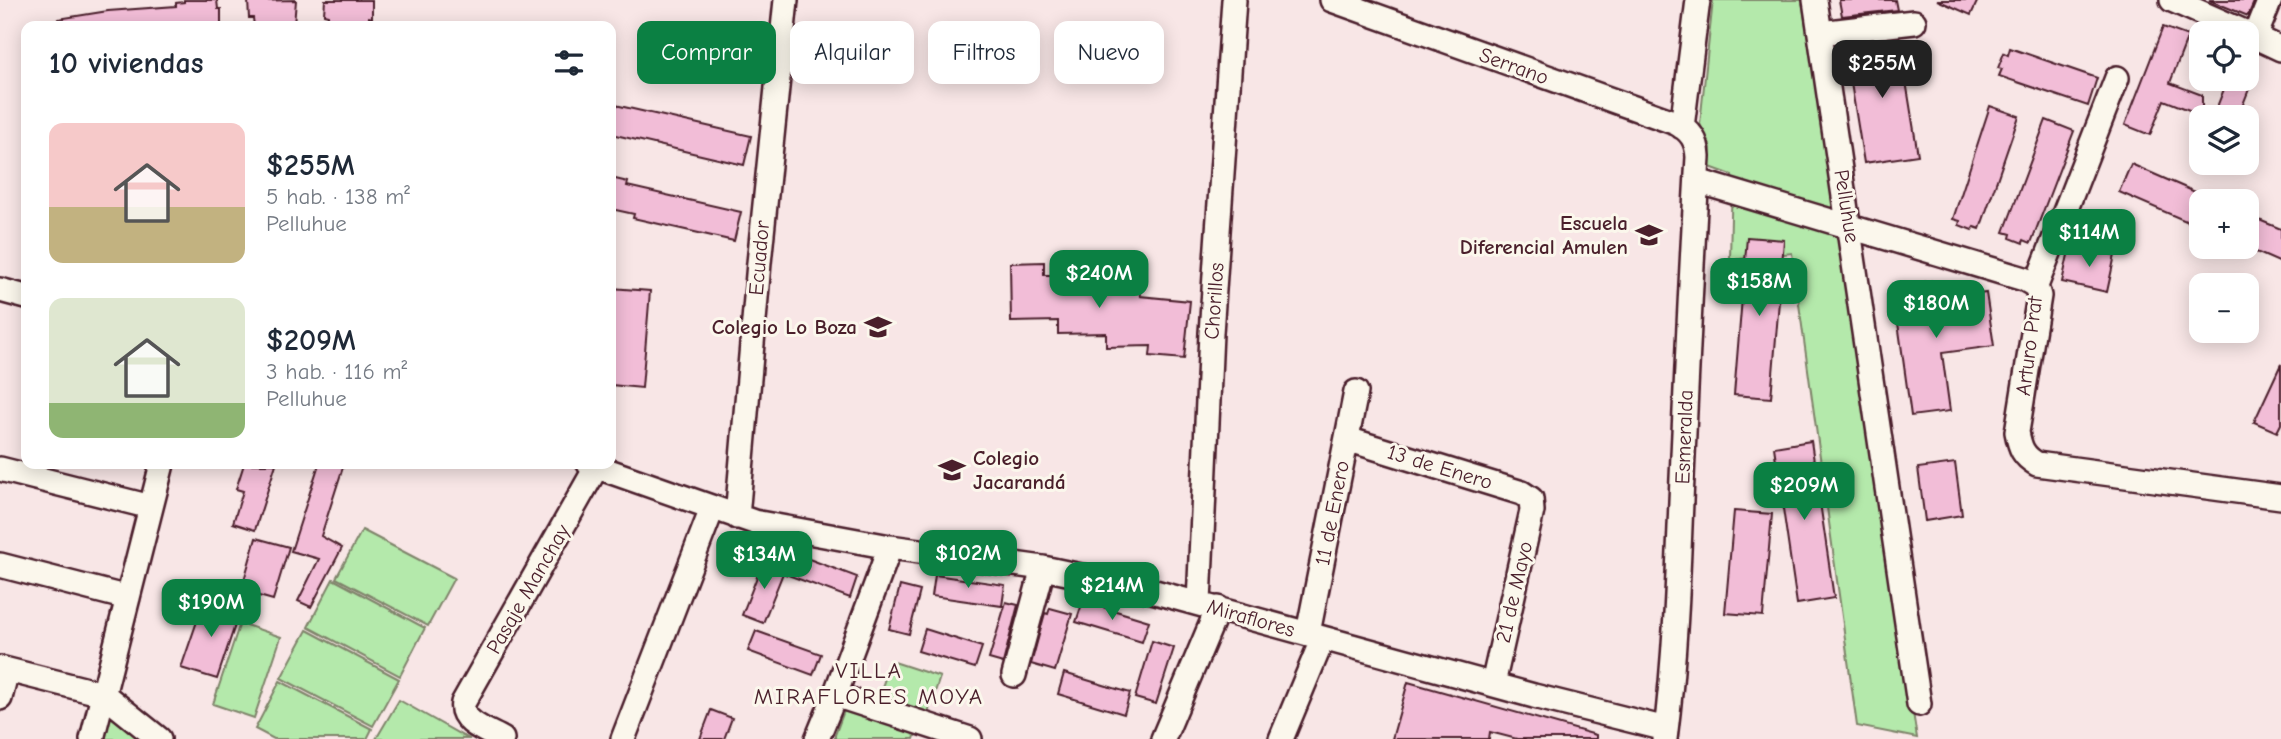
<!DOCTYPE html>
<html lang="es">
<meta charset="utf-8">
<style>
body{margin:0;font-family:"Comic Neue",sans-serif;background:#f6f6f7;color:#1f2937;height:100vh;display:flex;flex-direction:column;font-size:26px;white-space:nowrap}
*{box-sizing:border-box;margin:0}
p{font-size:23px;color:#747a83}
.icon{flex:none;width:38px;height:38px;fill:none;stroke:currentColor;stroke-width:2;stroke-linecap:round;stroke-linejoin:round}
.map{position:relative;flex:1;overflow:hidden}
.sheet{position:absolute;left:21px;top:21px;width:595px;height:448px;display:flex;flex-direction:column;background:#fff;border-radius:14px;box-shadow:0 4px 18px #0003}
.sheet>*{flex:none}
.hud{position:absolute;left:637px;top:21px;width:665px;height:63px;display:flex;gap:14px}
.buttons{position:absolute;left:2189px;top:21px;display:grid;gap:14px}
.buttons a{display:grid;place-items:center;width:70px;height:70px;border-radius:14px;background:#fff;box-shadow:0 4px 18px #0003;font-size:35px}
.price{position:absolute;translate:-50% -60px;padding:0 16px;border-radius:14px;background:#0b8043;color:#fff;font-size:23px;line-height:46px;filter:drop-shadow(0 2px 4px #0008)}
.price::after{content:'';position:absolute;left:50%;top:42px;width:21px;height:16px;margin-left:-10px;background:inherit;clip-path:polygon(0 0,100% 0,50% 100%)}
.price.active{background:#222;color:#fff}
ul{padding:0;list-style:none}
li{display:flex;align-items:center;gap:21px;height:175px;padding:0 28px}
li span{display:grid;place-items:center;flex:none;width:196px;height:140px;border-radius:14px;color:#555}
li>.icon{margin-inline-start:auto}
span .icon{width:84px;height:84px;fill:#fffc;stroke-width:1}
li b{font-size:30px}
h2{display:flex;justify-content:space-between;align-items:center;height:84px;padding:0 28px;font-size:30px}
.pill{padding:0 24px;border-radius:14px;background:#fff;box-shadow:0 4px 18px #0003;font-size:24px;line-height:63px}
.pill.active{background:#0b8043;color:#fff}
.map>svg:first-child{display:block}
.green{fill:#b4e9ab;stroke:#7f846b;stroke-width:2}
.building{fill:#f2bdd7;stroke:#4a1f2b;stroke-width:2}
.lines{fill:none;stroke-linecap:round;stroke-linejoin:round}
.minor-casing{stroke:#4a1f2b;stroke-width:28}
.minor{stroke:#fbf7ec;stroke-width:23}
.labels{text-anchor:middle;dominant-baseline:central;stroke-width:6;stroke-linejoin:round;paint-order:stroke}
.street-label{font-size:21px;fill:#4a1f2b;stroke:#fbf7ec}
.poi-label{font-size:21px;font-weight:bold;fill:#4a1f2b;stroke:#fbf7ec;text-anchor:end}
.neighbourhood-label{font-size:23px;letter-spacing:2px;fill:#4a1f2b;stroke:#fbf7ec}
</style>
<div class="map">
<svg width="2281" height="739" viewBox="0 0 2281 739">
<rect width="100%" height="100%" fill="#f8e6e6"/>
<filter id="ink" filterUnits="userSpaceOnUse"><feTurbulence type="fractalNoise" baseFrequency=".0143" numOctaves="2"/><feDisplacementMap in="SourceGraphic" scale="14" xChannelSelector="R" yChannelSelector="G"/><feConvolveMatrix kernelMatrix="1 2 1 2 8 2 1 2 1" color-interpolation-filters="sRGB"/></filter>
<g filter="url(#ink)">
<!-- green -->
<path class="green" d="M1713,0H1802L1917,738L1857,726L1792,253L1730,260L1732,175L1710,167L1711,148L1700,124Z
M362,530L454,578L428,626L336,578Z
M333,579L425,628L400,676L308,627Z
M240,623L281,637L254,718L213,704Z
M307,630L399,679L373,726L281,678Z
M891,661L940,677L928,713L879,696Z
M280,681L372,729L367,739H274L255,729Z
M399,700L463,736L470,739H376Z
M847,703L917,730L914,739H835V735Z
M106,707L145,739H100Z"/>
<!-- building -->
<path class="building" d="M184,0H217L218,9H221V26H59L58,19L108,11L176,6V3L184,2Z
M296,0L294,25L254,26L253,18H249L248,1Z
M325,0H372V18L369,17L368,26L328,24V15L324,14Z
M1839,0H1895L1897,10L1842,16Z
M1937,0H1978L1971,15Z
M2209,0H2255L2248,16Z
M2163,27L2188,36L2170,83L2202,95V115L2164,100L2150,135L2125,125Z
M1899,38L1918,155L1864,163L1845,46Z
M2010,48L2097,78L2088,106L1999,76L2002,69L1998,68L2004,53L2008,55Z
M2228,79H2253L2238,117H2213Z
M611,104L751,136L744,165L611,134Z
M1990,106L2019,116L1980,229L1974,227L1972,230L1959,225L1960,221L1953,219Z
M2046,120L2074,131L2031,243L2024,240L2023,243L2010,238L2011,234L2004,232Z
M2131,164L2202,195V228L2119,192Z
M611,178L628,182L627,186L741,212L734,241L633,218L634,214L611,209Z
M2247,215L2281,229V263L2247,248Z
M1747,237L1784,240L1771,398L1734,395Z
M2070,246L2115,255L2107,292L2062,282Z
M1044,262V275H1092V288L1139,287L1140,296L1190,301L1184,359L1150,356L1151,346L1106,347V333L1058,334V321L1011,322L1010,263Z
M1931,281L1934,301L1986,293L1994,346L1942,353L1950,411L1911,416L1893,287Z
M611,288L650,291L642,388L611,385Z
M2281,364V424L2277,432L2254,422Z
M1811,441L1834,598L1797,604L1774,447Z
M1955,463L1962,515L1925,521L1918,468Z
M244,464H276L255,530L233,523L243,491L236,489Z
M319,464H344L321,536L342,548L311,607L298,601L319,559L291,551Z
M1734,511L1772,514L1763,616L1725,613Z
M256,538L289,547L273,600L241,591Z
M793,553L857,577L850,598L785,574Z
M764,559L785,568L763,623L742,615Z
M935,575L1005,585L1002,606L932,596Z
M900,586L920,591L909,634L889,629Z
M205,598L240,610L217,679L181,668Z
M1083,601L1149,621L1142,642L1076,622Z
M1006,602L1018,605L1003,663L989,659Z
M1050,608L1072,614L1055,671L1031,664L1045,613L1048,614Z
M925,629L982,647L975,668L918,651Z
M756,631L821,654L813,675L748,651Z
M1152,641L1174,648L1156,704L1135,698Z
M1064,673L1130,693L1124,714L1058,694Z
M1408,682L1596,735V739H1517L1490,732L1489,739H1392Z
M711,710L732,718L724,739H700Z"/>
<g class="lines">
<defs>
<path id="minor" d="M1332,0L1676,123C1691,131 1697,140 1698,157C1691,271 1686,386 1681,501C1678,580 1675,660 1665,739
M1815,0L1919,704
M2172,0L2247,33
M1820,33L1914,22
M2247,33L2281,49
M2255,37L2270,0
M1682,127L1698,0
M1697,181L2024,279L2036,286L2039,296L2017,432C2020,448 2023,456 2037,464L2281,497
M2036,286L2117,78
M0,290L26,297
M1347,439L1522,493L1531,499L1532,511L1493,684
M589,464L754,522L890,547L1043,568L1148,590L1534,696L1666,729
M0,469L151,507
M737,517L759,263L786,0
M0,565L128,598
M1199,603L1211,333L1234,0
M1308,633L1356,392
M0,668L103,694L159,739
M1014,675L1043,568
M835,695L970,739
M0,698L7,670
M92,739L162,464
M502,739C488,731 459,722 463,703L597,466
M623,739L712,509
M817,739L835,695L890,547
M1163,739L1218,608
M1281,739L1323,638"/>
</defs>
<!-- minor casing -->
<use href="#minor" class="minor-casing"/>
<!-- minor -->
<use href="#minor" class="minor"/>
</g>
</g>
<!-- icons -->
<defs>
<symbol id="school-bare" viewBox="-9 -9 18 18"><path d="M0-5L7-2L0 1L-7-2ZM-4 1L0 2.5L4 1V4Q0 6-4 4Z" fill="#4a1f2b" stroke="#fbf7ec" stroke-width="2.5" paint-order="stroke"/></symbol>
</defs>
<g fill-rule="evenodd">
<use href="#school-bare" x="1630" y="216" width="38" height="38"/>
<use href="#school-bare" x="859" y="308" width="38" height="38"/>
<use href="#school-bare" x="933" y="451" width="38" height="38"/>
</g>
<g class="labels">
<!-- street labels -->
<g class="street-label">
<text transform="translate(1514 66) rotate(20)">Serrano</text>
<text transform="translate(1847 206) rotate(81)">Pelluhue</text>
<text transform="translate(759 258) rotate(-85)">Ecuador</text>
<text transform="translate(1214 301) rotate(-86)">Chorillos</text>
<text transform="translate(2029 346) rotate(-83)">Arturo Prat</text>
<text transform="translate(1684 437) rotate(-88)">Esmeralda</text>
<text transform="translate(1440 467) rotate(17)">13 de Enero</text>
<text transform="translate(1332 513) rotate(-79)">11 de Enero</text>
<text transform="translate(528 589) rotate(-60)">Pasaje Manchay</text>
<text transform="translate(1514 592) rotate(-77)">21 de Mayo</text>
<text transform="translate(1251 618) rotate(16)">Miraflores</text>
</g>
<!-- poi labels -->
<g class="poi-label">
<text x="1628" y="223">Escuela<tspan x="1628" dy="24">Diferencial Amulen</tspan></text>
<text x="857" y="327">Colegio Lo Boza</text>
<text x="973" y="458" text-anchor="start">Colegio<tspan x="973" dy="24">Jacarandá</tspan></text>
</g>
<!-- neighbourhood labels -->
<g class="neighbourhood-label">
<text x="869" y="670">VILLA<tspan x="869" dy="26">MIRAFLORES MOYA</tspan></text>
</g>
</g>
</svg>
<div class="buttons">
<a><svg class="icon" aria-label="locate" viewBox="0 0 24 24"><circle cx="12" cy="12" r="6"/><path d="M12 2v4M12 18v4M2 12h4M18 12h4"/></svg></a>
<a><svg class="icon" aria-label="layers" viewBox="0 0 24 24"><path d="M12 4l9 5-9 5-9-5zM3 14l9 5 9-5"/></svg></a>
<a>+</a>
<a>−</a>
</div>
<b class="price active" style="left:1882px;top:100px">$255M</b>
<b class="price" style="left:2089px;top:269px">$114M</b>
<b class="price" style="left:1099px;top:310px">$240M</b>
<b class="price" style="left:1759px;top:318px">$158M</b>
<b class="price" style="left:1936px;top:340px">$180M</b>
<b class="price" style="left:1804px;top:522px">$209M</b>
<b class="price" style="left:968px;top:590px">$102M</b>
<b class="price" style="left:764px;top:591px">$134M</b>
<b class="price" style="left:1112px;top:622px">$214M</b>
<b class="price" style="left:211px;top:639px">$190M</b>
<div class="hud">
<a class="pill active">Comprar</a>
<a class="pill">Alquilar</a>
<a class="pill">Filtros</a>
<a class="pill">Nuevo</a>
</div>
<section class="sheet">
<h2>10 viviendas<svg class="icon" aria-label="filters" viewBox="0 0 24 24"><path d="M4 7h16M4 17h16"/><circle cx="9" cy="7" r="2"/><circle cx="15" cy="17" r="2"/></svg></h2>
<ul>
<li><span style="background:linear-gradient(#f6c9c9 60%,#c2b280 0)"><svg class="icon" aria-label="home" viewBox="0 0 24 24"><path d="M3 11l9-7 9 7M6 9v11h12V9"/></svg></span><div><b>$255M</b><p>5 hab. · 138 m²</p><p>Pelluhue</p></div></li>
<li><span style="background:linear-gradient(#dfe7d0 75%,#8fb573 0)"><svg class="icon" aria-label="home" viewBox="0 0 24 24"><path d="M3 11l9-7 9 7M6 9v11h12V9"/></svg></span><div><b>$209M</b><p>3 hab. · 116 m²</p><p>Pelluhue</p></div></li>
</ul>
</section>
</div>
